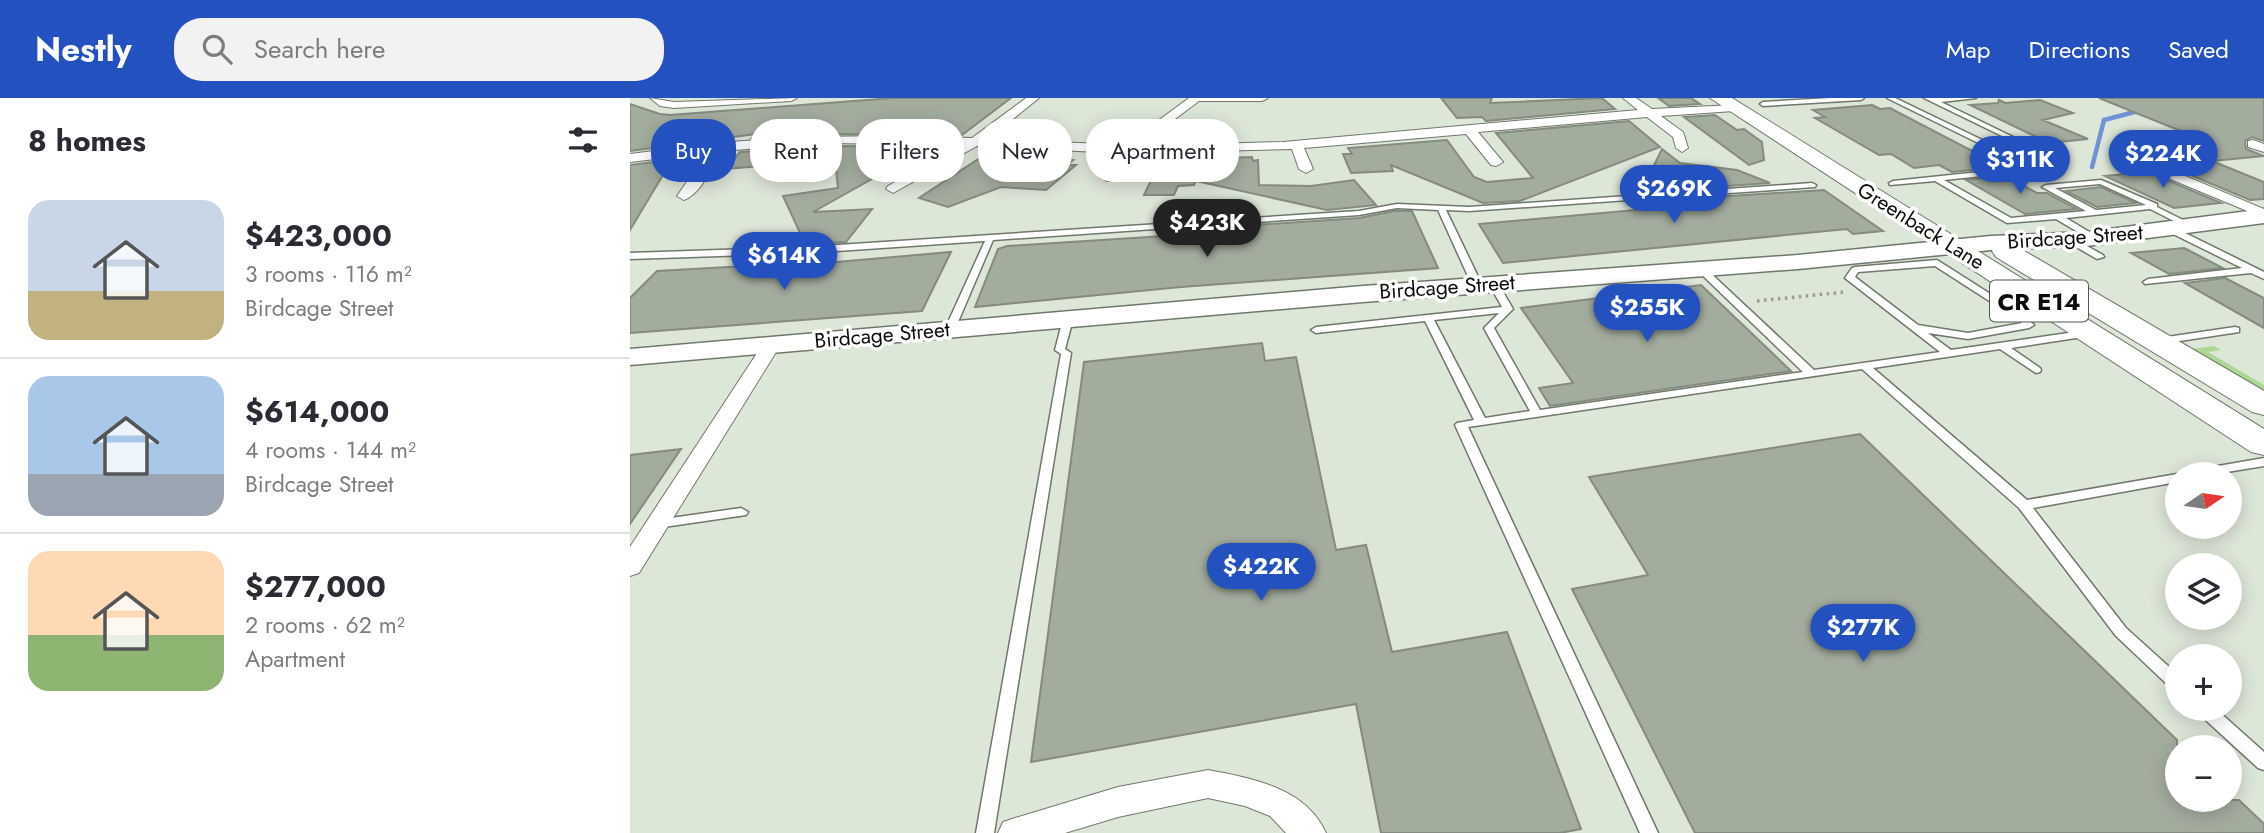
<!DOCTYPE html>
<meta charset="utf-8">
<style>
body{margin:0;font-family:Jost,sans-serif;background:#f2f2f3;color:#2b2b33;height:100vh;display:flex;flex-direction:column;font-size:26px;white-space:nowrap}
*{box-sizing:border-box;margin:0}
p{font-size:23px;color:#7c7c81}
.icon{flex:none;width:38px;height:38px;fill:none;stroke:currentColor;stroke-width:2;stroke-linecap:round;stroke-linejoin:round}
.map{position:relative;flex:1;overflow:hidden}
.details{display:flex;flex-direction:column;background:#fff;width:630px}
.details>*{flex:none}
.guide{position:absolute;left:21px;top:21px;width:665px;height:63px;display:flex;gap:14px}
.needle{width:46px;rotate:77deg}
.fabs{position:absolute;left:1535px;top:364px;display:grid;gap:14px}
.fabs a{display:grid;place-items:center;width:77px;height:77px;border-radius:50%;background:#fff;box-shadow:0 4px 18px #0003;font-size:35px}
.price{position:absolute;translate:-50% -60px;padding:0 16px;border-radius:24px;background:#2352c0;color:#fff;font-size:23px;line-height:46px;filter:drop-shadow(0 2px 4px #0008)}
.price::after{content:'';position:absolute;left:50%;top:42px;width:21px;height:16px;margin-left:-10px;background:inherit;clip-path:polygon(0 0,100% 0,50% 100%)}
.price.current{background:#222;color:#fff}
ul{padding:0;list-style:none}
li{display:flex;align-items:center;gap:21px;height:175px;padding:0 28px}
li+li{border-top:2px solid #e1e1e2}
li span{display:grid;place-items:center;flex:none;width:196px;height:140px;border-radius:21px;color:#555}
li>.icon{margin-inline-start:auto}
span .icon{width:84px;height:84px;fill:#fffc;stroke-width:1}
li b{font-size:30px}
h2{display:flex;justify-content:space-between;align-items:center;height:84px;padding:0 28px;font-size:30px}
.pill{padding:0 24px;border-radius:28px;background:#fff;box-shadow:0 4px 18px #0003;font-size:24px;line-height:63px}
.pill.current{background:#2352c0;color:#fff}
header{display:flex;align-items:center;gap:42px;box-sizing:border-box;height:98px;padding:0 35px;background:#2352c0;color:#fff}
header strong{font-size:33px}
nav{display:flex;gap:38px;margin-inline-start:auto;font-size:24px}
.search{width:490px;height:63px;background:#f2f2f3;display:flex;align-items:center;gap:18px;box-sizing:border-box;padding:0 24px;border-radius:28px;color:#7c7c81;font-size:26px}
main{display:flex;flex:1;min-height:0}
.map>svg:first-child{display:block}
.green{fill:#acd794}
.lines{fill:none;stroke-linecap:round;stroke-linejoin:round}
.stream{stroke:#7192d4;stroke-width:4.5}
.building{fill:#a3ad9e;stroke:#838c7e;stroke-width:2}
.lane-casing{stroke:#6f786a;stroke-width:3}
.street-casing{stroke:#6f786a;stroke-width:2}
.secondary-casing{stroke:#6f786a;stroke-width:3}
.primary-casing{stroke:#6f786a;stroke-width:2}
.path{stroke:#969e92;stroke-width:3.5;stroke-dasharray:2.5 4.5;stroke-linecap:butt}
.lane{fill:#fff;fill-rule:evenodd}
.street{fill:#fff;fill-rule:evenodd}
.secondary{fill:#fff;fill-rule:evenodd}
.primary{fill:#fff;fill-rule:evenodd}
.labels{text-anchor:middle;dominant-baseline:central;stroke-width:7;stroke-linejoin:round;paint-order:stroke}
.far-street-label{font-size:21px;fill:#0a0d08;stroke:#fff}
.shield{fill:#fff;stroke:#545652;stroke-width:2}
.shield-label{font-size:24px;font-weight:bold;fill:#0a0d08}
</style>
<header>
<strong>Nestly</strong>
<div class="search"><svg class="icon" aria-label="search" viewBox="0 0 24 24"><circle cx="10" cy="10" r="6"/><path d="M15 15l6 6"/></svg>Search here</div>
<nav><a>Map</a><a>Directions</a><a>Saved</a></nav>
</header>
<main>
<section class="details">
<h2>8 homes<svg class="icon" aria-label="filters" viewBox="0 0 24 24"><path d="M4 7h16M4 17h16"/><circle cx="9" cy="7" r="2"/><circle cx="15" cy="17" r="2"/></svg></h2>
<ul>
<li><span style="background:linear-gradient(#c9d6e8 65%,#c2b280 0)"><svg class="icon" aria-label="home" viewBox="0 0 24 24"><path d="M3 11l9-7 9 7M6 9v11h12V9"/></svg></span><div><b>$423,000</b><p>3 rooms · 116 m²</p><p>Birdcage Street</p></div></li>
<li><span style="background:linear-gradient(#a9c7e8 70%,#9aa5b1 0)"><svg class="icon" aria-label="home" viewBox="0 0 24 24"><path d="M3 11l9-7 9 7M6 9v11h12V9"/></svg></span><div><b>$614,000</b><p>4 rooms · 144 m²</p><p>Birdcage Street</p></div></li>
<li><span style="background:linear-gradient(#ffd9b3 60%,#8fb573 0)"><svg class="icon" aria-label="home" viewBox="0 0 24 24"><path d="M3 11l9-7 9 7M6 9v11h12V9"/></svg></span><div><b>$277,000</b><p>2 rooms · 62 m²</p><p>Apartment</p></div></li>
</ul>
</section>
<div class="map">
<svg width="1634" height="735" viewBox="0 0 1634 735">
<rect width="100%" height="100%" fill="#dde7d8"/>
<!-- green -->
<path class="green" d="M1584,248L1591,252L1578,254L1634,287V294L1561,251Z"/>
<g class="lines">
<!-- stream -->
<path class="stream" d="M1462,69L1474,22L1512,12"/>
</g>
<!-- building -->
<path class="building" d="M263,0H381L332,37L170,36L122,40L126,36L0,53V6L30,16L40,17Z
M811,0H862L860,5L972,0L985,11L856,23L852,19L827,20Z
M1028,0H1061L1070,6L1039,8Z
M1469,0H1634V43L1622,39L1615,43L1616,51L1634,58L1582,63L1634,84V101L1620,102L1546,71H1552L1500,48L1573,42Z
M1369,2L1375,5L1410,2L1443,15L1413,22L1458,41L1419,45L1340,7L1368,5Z
M1242,7L1250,11L1260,10L1352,58L1340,59L1361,70L1322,74L1309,67L1284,70L1261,56L1249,57L1185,20L1195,19L1183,12Z
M1085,17L1107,32L1114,31L1132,44L1134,62L1119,67L1054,19Z
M999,23L1030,49L890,103L853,105L761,67L763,73L721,75L713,56H722L718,50L817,42L844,79L857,84L903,80L866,35Z
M199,48L316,49L297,63L276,62L183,114L242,111L216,144L165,147L172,139L153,98L208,90L205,62L95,71L110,54Z
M1032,51L1050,65L1107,72L1140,85L1011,94Z
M356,56L443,62L437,67H446L416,92L371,89L318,109L289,100Z
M622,59L623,63L628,62L629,87L681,88L724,82L746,107L697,112L566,83L564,87L548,88L544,97H514L529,66H538L540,62Z
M56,60L45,76L33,77L0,132V67Z
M1517,74H1518L1591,105L1544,110L1475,78Z
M1376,78L1407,95H1417L1447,111L1395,116L1336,82Z
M1471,89L1506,105L1467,109L1436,93Z
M1194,92L1253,133L1223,136L1217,131L873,165L849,126L1006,112L1003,109L1006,104Z
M764,113H782L808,170L551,189L345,209L368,151L377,148L565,136V131L729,120Z
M1554,150L1593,170L1539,176L1501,155Z
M321,154L292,213L0,235V200L27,173L134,167L150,164L155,158L197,156L193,158L195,165Z
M1595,180L1634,200V230L1555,185Z
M1071,187L1161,273L920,308L909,290L943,285L891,210Z
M632,245L635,263L666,259L706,452L736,447L762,554L877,534L951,731L930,735H751L726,606L401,664L454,264Z
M1230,336L1547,642V702H1609L1634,726V735H1065L942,491L1018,477L959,379Z
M51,351L0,426V357Z"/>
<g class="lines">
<defs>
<path id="lane" d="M1201,0H1234L1231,2L1133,8L1130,6L1133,4Z
M1257,0H1265L1398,64L1411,57L1294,0H1346L1311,4L1418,56V58L1390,74L1314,82L1381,120L1456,113L1412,89L1416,87L1471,82L1527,106V109L1567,129L1560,131L1520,111L1436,120L1466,138V142L1463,143L1426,121L1377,125L1305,83L1260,87L1259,85L1263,83L1388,70L1393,67ZM1470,86L1516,107L1466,112L1425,90Z
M1182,85L1186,87L1185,89L839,113L816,112L852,187L847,190L842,187L808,112L767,110L729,117L363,142L325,231L320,234L315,231L355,143L177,155L0,161V155L177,149L729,113L767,106L839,109Z
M1537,129H1543L1634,174V181L1621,175L1515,186L1513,184L1518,181L1612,170L1537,133Z
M1439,138L1473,157L1474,159L1467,161L1436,143L1435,141Z
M1307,162L1395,218L1404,227L1399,230L1338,241L1298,235L1321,252L1459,232L1464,235L1459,238L1381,250L1410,270L1411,272L1410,274L1406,275L1370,251L1243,270L1397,402L1547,376V384L1403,410L1496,530L1547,576V592L1541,590L1486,538L1389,410L1232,271L838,329L1028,735H1010L825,327L827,325L844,322L795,223L686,235L681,232L686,229L872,209L859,186L861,184H867L883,211L864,230L910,312L1173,274L1068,173L1067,171L1071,168L1074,169L1184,272L1310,254L1215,180L1222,170L1225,169ZM1305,168L1389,222L1392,225L1338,235L1288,227L1225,179L1228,174ZM869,215L854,230L900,313L855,320L804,222Z
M438,218L443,221L435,251L441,255L364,735H346L431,256L425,252L433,221Z
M1605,229L1609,230V234L1530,246L1525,243L1530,240Z
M1634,360V368L1585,376H1559L1565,372Z
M111,410L118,414L116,417L27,430L20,426L27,422Z
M1567,611H1586L1634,654V672L1628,670L1569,616Z"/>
<path id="street" d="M20,0L44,4L167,0L161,3L44,10L30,8Z
M396,0H409L358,41L495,47L559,0H638L632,3H569L509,48L653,44L1008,12L993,0H1006L1022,11L1104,7L1110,10L1104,13L1031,18L1053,34L1058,50L1052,54L1046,50L1043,39L1017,19L848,34L873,64L866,68L861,67L836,36L674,50L683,71L676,75L669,71L662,51L502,55L482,82L477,83L470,79L489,55L347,48L263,95L256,91L258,88L331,47L199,45L91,53C82,69 71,96 54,102L47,98L77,55L0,64V56L87,45L170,39L272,38L342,40Z
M1623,42L1634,46V54L1618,49V43Z
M1524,65L1634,111V120L1519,72L1517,69Z
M142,240L151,246L9,475L0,478V449L133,246Z
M578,672C622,680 676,690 696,735H656L640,718L615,708L578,700L488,719L435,735H368L373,724L385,720L488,689Z"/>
<path id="secondary" d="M1634,111V125L1456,148L1361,152L1168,171L733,204L0,267V251L733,188L1168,157L1361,138L1456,134Z"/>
<path id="primary" d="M1080,0H1102L1634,331V357L1621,354Z
M1375,145L1384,147L1634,293V317L1622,314L1366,159L1362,153L1366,147Z"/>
</defs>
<!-- lane casing -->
<use href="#lane" class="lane-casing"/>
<!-- street casing -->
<use href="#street" class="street-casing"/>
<!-- secondary casing -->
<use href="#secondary" class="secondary-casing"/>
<!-- primary casing -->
<use href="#primary" class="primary-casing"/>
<!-- path -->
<path class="path" d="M1127,203L1215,194"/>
<!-- lane -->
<use href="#lane" class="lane"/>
<!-- street -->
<use href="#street" class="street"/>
<!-- secondary -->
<use href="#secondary" class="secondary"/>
<!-- primary -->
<use href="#primary" class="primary"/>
</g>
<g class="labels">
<!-- far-street labels -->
<g class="far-street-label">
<text transform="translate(1291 128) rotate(32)">Greenback Lane</text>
<text transform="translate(1445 139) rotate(-4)">Birdcage Street</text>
<text transform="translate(817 189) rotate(-4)">Birdcage Street</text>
<text transform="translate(252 237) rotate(-5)">Birdcage Street</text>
</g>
<!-- shield labels -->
<rect class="shield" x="1360" y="182.5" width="98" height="41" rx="5"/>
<g class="shield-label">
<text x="1409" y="203">CR E14</text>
</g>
</g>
</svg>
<div class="fabs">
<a><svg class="needle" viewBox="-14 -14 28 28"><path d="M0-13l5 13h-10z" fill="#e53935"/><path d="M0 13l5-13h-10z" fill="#7c7c81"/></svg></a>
<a><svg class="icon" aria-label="layers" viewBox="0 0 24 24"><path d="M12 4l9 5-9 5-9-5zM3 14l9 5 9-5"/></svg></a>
<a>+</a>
<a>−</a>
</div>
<b class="price" style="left:1533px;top:92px">$224K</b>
<b class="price" style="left:1390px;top:98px">$311K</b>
<b class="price" style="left:1044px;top:127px">$269K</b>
<b class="price current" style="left:577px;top:161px">$423K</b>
<b class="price" style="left:154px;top:194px">$614K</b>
<b class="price" style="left:1017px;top:246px">$255K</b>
<b class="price" style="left:631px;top:505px">$422K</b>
<b class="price" style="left:1233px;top:566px">$277K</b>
<div class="guide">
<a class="pill current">Buy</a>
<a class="pill">Rent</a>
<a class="pill">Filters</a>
<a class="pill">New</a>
<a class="pill">Apartment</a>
</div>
</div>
</main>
